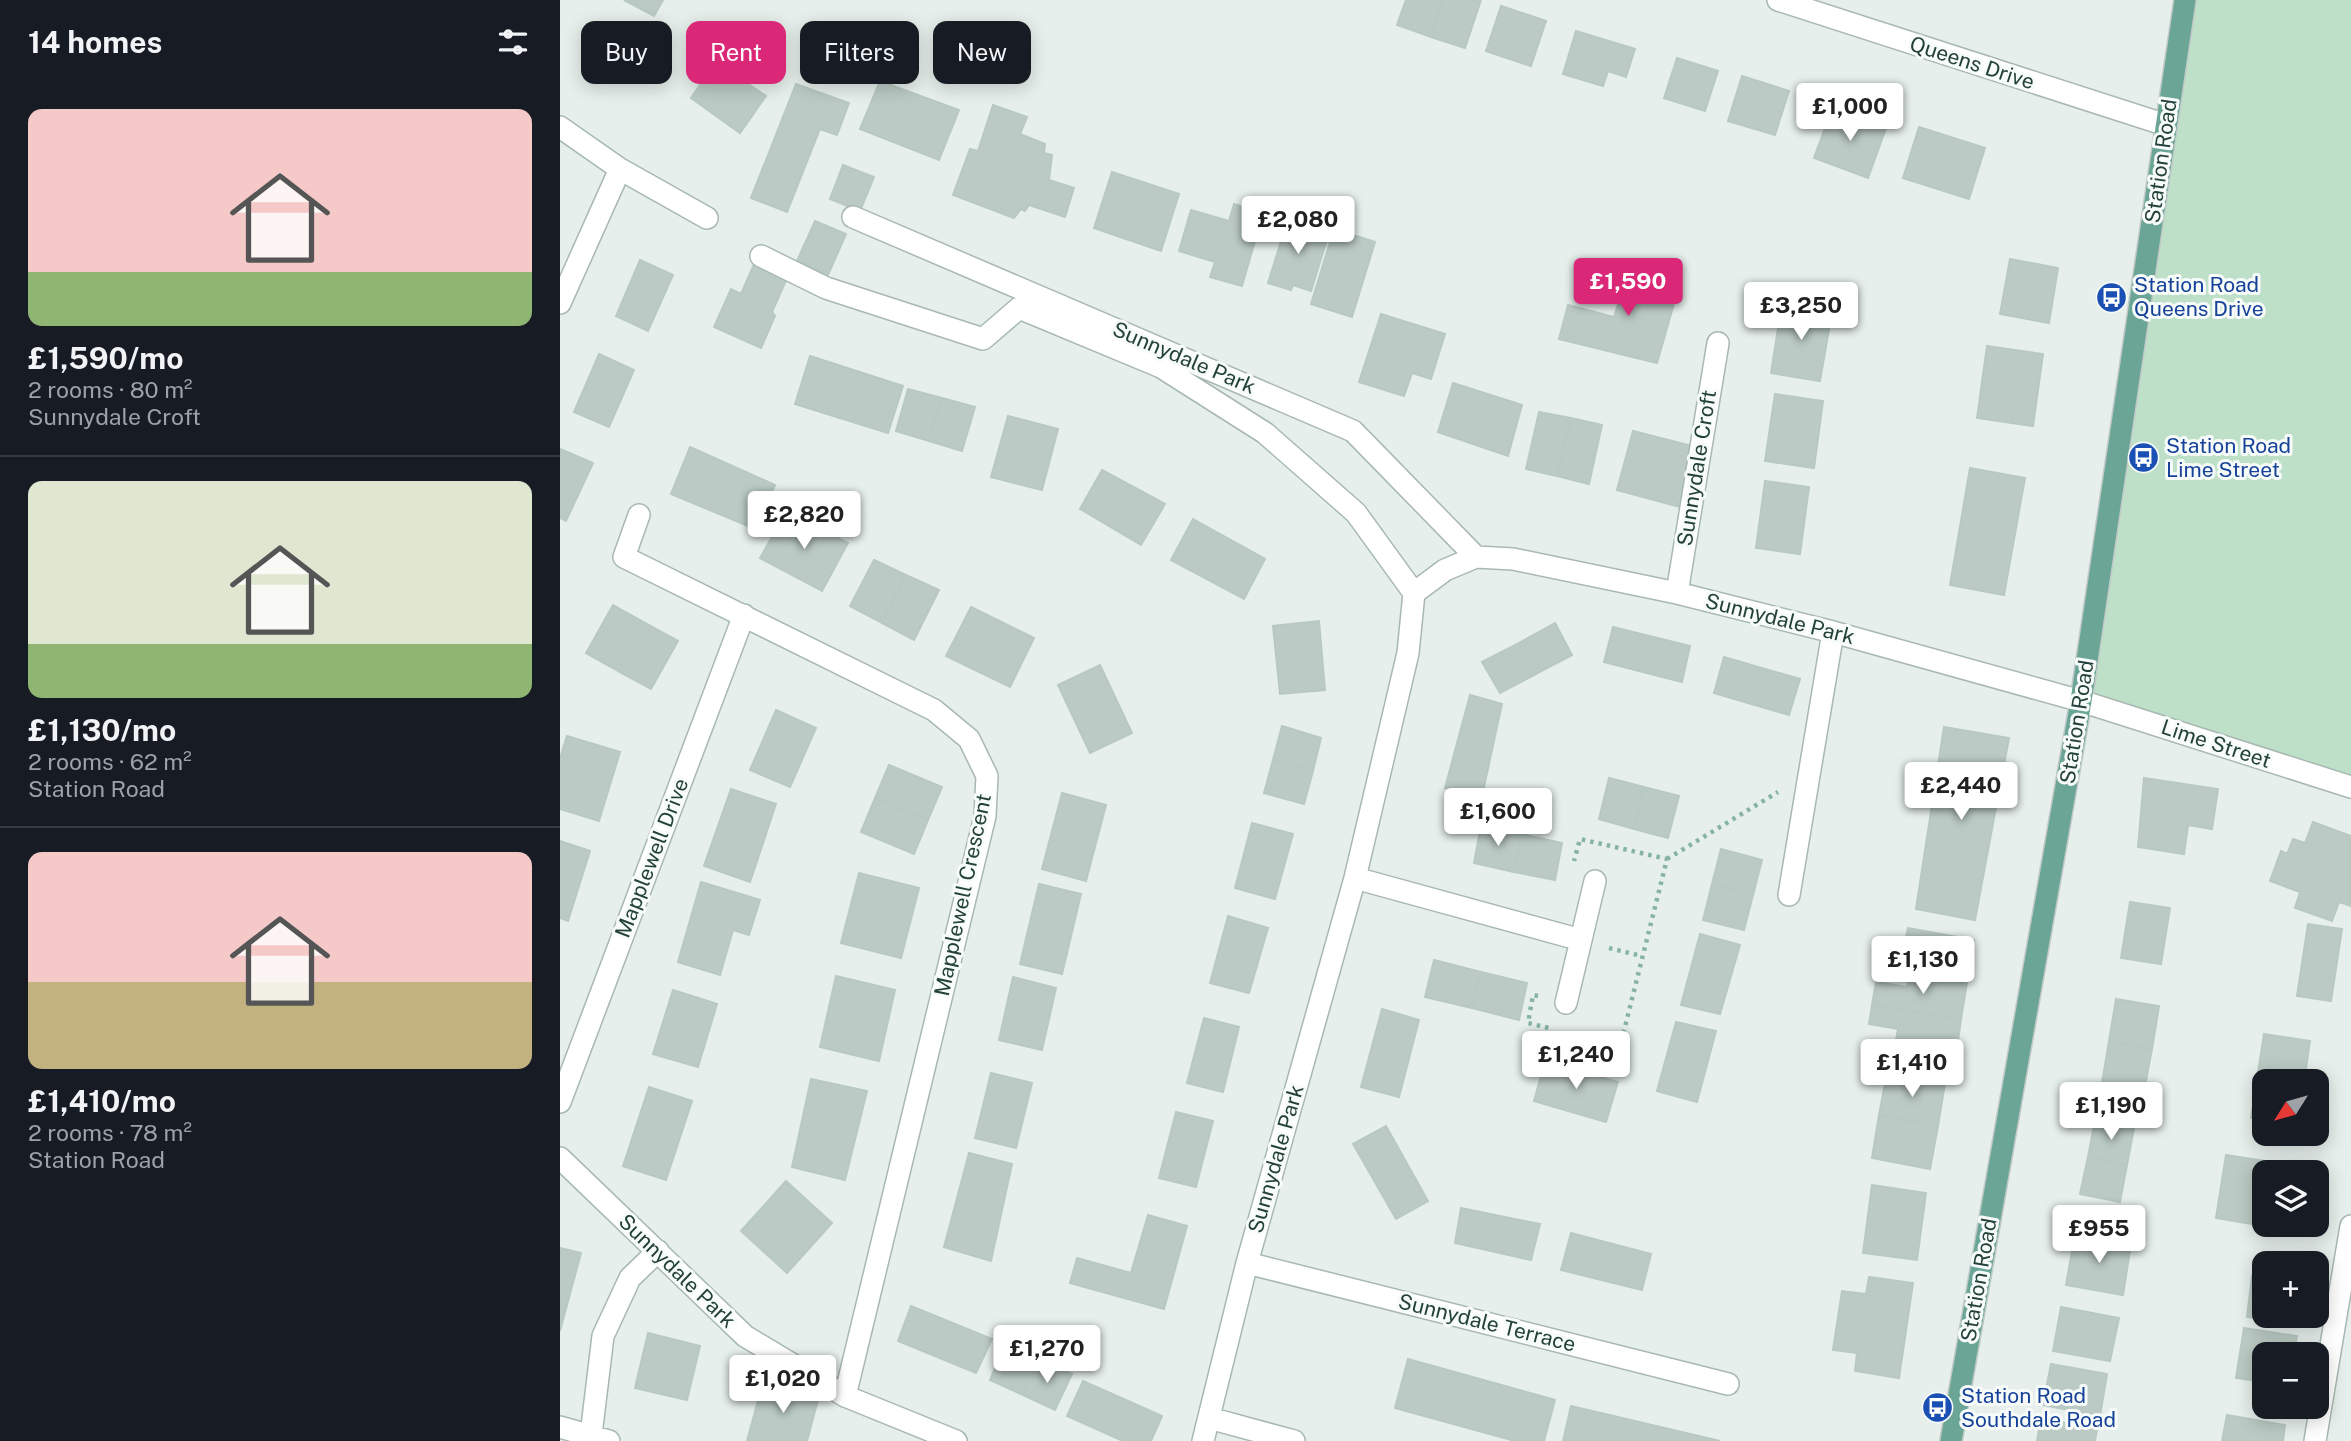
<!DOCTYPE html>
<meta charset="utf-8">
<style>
:root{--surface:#171b24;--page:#242831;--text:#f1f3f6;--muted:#9ea1a6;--line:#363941;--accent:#db2777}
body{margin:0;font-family:"Public Sans",sans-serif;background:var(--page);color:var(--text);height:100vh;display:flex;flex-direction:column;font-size:26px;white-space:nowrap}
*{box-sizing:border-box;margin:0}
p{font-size:23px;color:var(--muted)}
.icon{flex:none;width:38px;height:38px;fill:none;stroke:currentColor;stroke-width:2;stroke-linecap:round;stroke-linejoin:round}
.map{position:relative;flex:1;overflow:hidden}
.sheet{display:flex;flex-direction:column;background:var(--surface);width:560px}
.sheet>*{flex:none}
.hud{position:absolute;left:21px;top:21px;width:665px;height:63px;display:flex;gap:14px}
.needle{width:46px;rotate:233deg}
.fabs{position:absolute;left:1692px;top:1069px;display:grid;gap:14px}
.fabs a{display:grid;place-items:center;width:77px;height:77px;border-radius:14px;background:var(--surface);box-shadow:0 4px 18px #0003;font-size:35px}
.price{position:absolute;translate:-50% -60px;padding:0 16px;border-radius:7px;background:#fff;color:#222;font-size:23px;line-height:46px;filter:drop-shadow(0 2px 4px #0008)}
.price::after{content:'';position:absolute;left:50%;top:42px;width:21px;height:16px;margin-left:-10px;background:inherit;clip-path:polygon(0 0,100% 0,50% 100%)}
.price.current{background:var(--accent);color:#fff}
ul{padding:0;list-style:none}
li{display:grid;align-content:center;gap:14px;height:371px;padding:0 28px}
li+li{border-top:2px solid var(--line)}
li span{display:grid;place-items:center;height:217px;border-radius:14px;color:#555}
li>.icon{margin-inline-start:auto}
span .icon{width:126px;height:126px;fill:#fffc;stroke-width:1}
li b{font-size:30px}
h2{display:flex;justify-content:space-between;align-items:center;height:84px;padding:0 28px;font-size:30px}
.pill{padding:0 24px;border-radius:14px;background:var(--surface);box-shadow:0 4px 18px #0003;font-size:24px;line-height:63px}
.pill.current{background:var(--accent);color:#fff}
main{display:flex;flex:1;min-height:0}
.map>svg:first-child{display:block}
.green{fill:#bfe0c8}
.building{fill:#bbcac4;stroke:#b8c9c2;stroke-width:2}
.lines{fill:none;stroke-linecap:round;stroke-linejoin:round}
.minor-casing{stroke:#a8b8b2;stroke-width:24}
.major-casing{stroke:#c2cac8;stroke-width:24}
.path{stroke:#86b3a5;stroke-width:4.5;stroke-dasharray:3.5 5;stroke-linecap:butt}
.minor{stroke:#fff;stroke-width:21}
.major{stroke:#6aa596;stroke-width:21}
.labels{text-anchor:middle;stroke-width:6;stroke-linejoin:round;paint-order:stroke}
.street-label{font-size:21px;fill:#24423a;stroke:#f7fbf9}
.transit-label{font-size:21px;fill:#164399;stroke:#f7fbf9;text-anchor:start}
</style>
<main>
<section class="sheet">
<h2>14 homes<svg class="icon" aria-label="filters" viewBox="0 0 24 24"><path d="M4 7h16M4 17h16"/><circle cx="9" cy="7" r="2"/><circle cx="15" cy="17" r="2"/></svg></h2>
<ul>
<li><span style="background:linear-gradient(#f6c9c9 75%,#8fb573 0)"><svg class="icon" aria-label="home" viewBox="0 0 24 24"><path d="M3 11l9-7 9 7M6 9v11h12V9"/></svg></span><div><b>£1,590/mo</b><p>2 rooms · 80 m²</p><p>Sunnydale Croft</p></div></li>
<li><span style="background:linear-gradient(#dfe7d0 75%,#8fb573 0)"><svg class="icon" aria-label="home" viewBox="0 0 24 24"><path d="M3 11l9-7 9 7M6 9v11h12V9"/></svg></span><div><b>£1,130/mo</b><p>2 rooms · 62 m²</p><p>Station Road</p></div></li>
<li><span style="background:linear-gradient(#f6c9c9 60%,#c2b280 0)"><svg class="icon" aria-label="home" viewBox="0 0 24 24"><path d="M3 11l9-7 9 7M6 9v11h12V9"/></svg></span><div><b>£1,410/mo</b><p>2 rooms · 78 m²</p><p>Station Road</p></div></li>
</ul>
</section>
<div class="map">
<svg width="1791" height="1441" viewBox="0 0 1791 1441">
<rect width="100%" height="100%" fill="#e6efeb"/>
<path class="green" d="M1625,0h166v787l-270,-86z"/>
<path class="building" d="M64,0h39l-9,16z
M846,0h37l-12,37 -34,-12z
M883,0h38l-16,48 -34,-11z
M941,6l45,15 -15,45 -45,-15z
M1016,31l59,18 -9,28 -18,-6 -5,15 -40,-12z
M1117,58l41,13 -13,40 -41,-13z
M156,62l50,34 -26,37 -49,-35z
M1182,76l47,15 -14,44 -47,-14z
M320,81l79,29 -20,50 -79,-31z
M236,84l53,19 -12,32 -17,-6 -33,83 -36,-14z
M433,105l34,12 -7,17 25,10 -1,9 8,2 -3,25 25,8 -9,29 -36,-12 -4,6 -4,-2 -7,9 -61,-23 17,-46 8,2z
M1272,109l54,19 -18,50 -54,-20z
M1359,127l66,21 -16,51 -66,-21z
M283,165l31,12 -14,34 -30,-12z
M552,172l67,22 -18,57 -67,-23z
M674,204l29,9 -21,73 -32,-9 5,-15 -36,-11 12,-41 38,11z
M728,219l41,14 -18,58 -18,-6 -2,5 -23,-7z
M255,221l31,13 -18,41 -31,-14z
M774,229l41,13 -23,75 -41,-13z
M1450,259l48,9 -9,55 -49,-9z
M80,260l33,15 -25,56 -32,-15z
M195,262l33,14 -16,36 3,4 -14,32 -47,-21 17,-38 10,5z
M1070,266l51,13 -24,84 -98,-24 9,-34 46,12z
M1222,303l50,9 -12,69 -49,-8z
M821,314l64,20 -14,45 -19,-6 -8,23 -45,-14z
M1427,346l56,8 -10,72 -56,-8z
M39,354l35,16 -25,57 -35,-15z
M250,356l93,30 -15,47 -93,-29z
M893,383l69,22 -14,51 -70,-24z
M348,389l34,9 -13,43 -33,-10z
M1215,394l48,7 -9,67 -49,-7z
M382,398l33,9 -13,44 -33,-10z
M979,412l32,6 -14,58 -31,-7z
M448,416l50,13 -16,61 -51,-13z
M1011,418l31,7 -13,59 -32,-8z
M1073,431l63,16 -16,60 -63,-17z
M130,447l85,38 -20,44 -84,-35z
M0,449l33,14 -27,58 -6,-3z
M1410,468l55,10 -21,117 -54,-10z
M542,470l63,34 -24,41 -61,-36z
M1205,481l44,6 -9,67 -44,-6z
M226,512l62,31 -26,48 -62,-33z
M633,519l72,40 -21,40 -73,-39z
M314,560l32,15 -24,48 -32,-17z
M346,575l33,15 -25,50 -32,-17z
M53,605l32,18 -27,48 -32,-18z
M411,607l63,31 -24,49 -64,-31z
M759,621l6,69 -45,4 -7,-68z
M85,623l33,18 -27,48 -33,-18z
M995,623l17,32 -36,19 -17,-31z
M1053,627l77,19 -8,36 -78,-20z
M959,643l17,31 -36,19 -18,-31z
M1164,657l76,22 -11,36 -75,-22z
M540,665l32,68 -42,20 -32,-68z
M910,695l32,9 -20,92 -37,-8z
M216,710l40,18 -26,59 -40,-17z
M722,726l39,12 -8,33 -40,-11z
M1384,727l65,11 -34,182 -59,-11z
M7,736l53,16 -21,69 -39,-12v-51z
M713,760l40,11 -9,33 -40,-11z
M329,765l53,22 -14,33 -53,-22z
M1049,778l35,9 -10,42 -35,-10z
M1584,778l74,11 -6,40 -24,-4 -4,29 -46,-7z
M1084,787l35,9 -11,42 -34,-9z
M171,789l45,15 -26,78 -46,-16z
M502,793l44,12 -20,76 -44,-12z
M315,798l53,22 -14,34 -53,-22z
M1753,822l38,14v70l-12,-4 -7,19 -37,-13 5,-16 -30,-11 11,-30 6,3 6,-15 12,4z
M692,823l41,11 -18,65 -40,-11z
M921,825l41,9 -8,38 -40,-9z
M962,834l40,9 -7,37 -41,-8z
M0,841l30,10 -22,70 -8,-3z
M1161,849l41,11 -9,35 -41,-11z
M299,873l60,15 -18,70 -60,-15z
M141,882l59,18 -11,35 -16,-5 -13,45 -42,-13z
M479,884l42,10 -19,80 -42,-10z
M1152,884l41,11 -9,35 -41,-10z
M1570,902l40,6 -9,56 -40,-6z
M668,916l40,12 -19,65 -39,-10z
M1748,924l34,5 -11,72 -34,-5z
M1348,928l66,12 -7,27 -65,-13z
M1140,934l40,11 -20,69 -39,-9z
M874,960l47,12 -9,36 -47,-11z
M921,972l46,11 -8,37 -47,-12z
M1349,974l58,9 -6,36 -89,-14 4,-23 31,5z
M276,976l59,14 -16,71 -59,-14z
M453,977l43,11 -14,62 -43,-10z
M113,990l44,14 -19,63 -45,-13z
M1556,999l43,7 -7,43 -43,-8z
M1312,1005l89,14 -5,36 -61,-9 3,-17 -29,-5z
M822,1009l37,11 -20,77 -38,-10z
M644,1018l35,9 -16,65 -36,-9z
M1116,1022l40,9 -19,71 -40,-11z
M1704,1034l46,7 -6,41h-40v38l-13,-2z
M1549,1041l43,8 -8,42 -42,-8z
M985,1061l73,21 -12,40 -72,-21z
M431,1073l41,10 -16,65 -41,-10z
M1327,1073l58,10 -7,43 -59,-11z
M251,1079l56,12 -22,89 -53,-13z
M89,1087l43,14 -26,79 -43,-14z
M616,1112l37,9 -17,66 -37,-9z
M1319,1115l59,11 -8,43 -58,-11z
M1535,1120l39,8 -7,37 -39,-8z
M826,1126l42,75 -32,18 -43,-75z
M409,1153l43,11 -21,97 -47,-14z
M1666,1155l66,10 -2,7h-26v53h18l-1,4 -65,-11z
M1528,1157l39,8 -7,37 -40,-8z
M226,1181l46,42 -45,50 -46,-42z
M1312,1185l54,8 -9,67 -54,-7z
M901,1208l79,16 -9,36 -76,-17z
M588,1215l39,11 -23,83 -94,-26 7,-25 54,15z
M1011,1233l80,21 -9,36 -81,-20z
M1515,1234l56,10 -8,51 -57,-10z
M0,1248l21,5 -21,78z
M1692,1276l12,2v38h38l-1,9 -54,-8z
M1309,1277l44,6 -14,95 -44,-7 2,-18 -24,-3 9,-59 24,3z
M351,1306l81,33 -16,34 -78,-32z
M1501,1307l58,11 -9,43 -57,-10z
M1684,1328l53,8 -3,18h-30v28l-28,-4z
M88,1333l52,13 -13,54 -52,-12z
M444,1346l34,14 -15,35 -33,-15z
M848,1359l147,41 -11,41h-29l-120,-33z
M478,1360l34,14 -17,36 -32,-15z
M1491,1364l56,10 -7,42 -57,-11z
M523,1381l79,35 -11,25h-28l-56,-25z
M203,1382l56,14 -12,45h-60z
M1011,1406l149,35h-157z
M1667,1415l58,10 -2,16h-61z
M1481,1418l56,11 -2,12h-58z"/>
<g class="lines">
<defs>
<path id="minor" d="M1218,0l388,125
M0,127l60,42 87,49
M293,217l500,214 123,126
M201,256l65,32 157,51 36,-31 142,59 104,66 91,80 58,80
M0,303l60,-134
M79,515l-15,42 310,153 35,29 18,37 -2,40 -140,580
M1117,593l41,-250
M795,878l226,62
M1229,895l44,-263
M1006,1003l29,-122
M0,1102l184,-487
M0,1158l185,178 100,60 111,45
M687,1263l481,121
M649,1418l85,23
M0,1427l49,14
M31,1435l12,-99 27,-58 28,-27
M643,1441l44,-178 108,-385 53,-225 6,-60 31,-23 31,-13 37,2 164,34 156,39 248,69 270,86
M1755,1441l36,-215"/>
<path id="major" d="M1391,1441l130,-740 104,-701"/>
</defs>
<use href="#minor" class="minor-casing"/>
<use href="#major" class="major-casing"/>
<path class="path" d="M1107,859l111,-67
M1049,948l33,8
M978,996l-5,-1 -5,28 21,5
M1008,1033l52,14 47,-188 -87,-20 -6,22"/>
<use href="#minor" class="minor"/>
<use href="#major" class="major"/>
</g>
<defs>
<symbol id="bus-disc" viewBox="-11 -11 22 22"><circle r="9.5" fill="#1a4fb4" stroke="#f7fbf9"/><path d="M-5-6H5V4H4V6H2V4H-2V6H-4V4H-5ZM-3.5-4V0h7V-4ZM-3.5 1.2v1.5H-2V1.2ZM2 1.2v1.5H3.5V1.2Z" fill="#fff"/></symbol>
</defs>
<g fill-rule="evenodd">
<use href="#bus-disc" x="1534" y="280" width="35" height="35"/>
<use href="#bus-disc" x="1566" y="440" width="35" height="35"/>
<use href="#bus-disc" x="1360" y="1390" width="35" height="35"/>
</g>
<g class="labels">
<g class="street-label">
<text transform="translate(1412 63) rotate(18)" y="7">Queens Drive</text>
<text transform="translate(1601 161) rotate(-82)" y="7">Station Road</text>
<text transform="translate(624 358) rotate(23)" y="7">Sunnydale Park</text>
<text transform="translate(1137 468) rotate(-81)" y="7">Sunnydale Croft</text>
<text transform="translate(1220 619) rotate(14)" y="7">Sunnydale Park</text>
<text transform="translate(1517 722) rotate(-81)" y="7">Station Road</text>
<text transform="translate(1656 744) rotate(18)" y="7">Lime Street</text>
<text transform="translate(92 858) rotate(-69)" y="7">Mapplewell Drive</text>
<text transform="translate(403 895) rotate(-78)" y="7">Mapplewell Crescent</text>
<text transform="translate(716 1159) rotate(-74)" y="7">Sunnydale Park</text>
<text transform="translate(117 1271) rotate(44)" y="7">Sunnydale Park</text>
<text transform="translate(1419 1280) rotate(-80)" y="7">Station Road</text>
<text transform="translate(927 1323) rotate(14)" y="7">Sunnydale Terrace</text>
</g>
<g class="transit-label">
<text x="1574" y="292">Station Road<tspan x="1574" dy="24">Queens Drive</tspan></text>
<text x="1606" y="453">Station Road<tspan x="1606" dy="24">Lime Street</tspan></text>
<text x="1401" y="1403">Station Road<tspan x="1401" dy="24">Southdale Road</tspan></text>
</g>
</g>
</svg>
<div class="fabs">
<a><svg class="needle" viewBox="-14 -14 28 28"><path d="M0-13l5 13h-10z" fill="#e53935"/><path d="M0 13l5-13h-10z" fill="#9ea1a6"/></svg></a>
<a><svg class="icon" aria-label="layers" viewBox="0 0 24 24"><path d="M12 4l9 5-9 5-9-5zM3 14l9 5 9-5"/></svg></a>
<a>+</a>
<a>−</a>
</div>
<b class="price" style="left:1290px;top:143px">£1,000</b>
<b class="price" style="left:738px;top:256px">£2,080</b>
<b class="price current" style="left:1068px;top:318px">£1,590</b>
<b class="price" style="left:1241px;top:342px">£3,250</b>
<b class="price" style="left:244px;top:551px">£2,820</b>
<b class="price" style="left:1401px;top:822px">£2,440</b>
<b class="price" style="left:938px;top:848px">£1,600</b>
<b class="price" style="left:1363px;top:996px">£1,130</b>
<b class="price" style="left:1016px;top:1091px">£1,240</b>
<b class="price" style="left:1352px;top:1099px">£1,410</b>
<b class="price" style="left:1551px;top:1142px">£1,190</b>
<b class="price" style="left:1539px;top:1265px">£955</b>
<b class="price" style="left:487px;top:1385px">£1,270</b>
<b class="price" style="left:223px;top:1415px">£1,020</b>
<div class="hud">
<a class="pill">Buy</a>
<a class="pill current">Rent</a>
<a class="pill">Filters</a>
<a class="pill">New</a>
</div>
</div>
</main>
